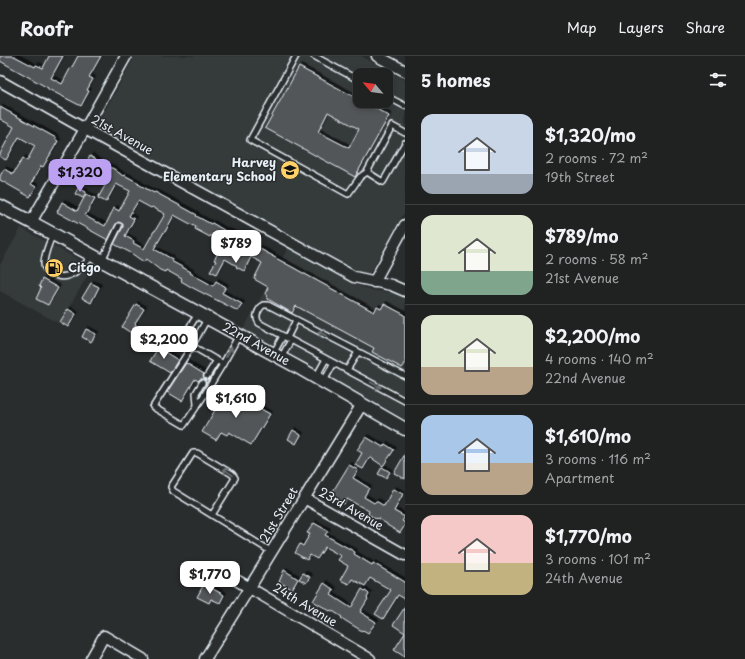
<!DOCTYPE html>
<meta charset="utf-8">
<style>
:root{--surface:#202222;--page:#2d2f2f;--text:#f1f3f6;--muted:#a2a4a5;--line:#3d3f40;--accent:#bca0f2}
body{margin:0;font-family:"Playpen Sans",sans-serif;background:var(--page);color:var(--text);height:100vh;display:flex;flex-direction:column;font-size:15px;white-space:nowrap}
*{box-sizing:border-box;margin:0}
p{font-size:13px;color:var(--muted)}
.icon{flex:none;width:22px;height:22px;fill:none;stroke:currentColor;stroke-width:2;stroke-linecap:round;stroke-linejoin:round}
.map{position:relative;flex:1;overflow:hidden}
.side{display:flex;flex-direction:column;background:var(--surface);width:340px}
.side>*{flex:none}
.needle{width:26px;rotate:299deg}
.controls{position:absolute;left:353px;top:12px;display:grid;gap:8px}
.controls a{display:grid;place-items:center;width:40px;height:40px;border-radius:8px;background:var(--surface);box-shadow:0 2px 6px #0003,0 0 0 1px var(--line);font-size:20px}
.price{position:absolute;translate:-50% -34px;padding:0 9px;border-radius:8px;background:#fff;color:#222;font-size:13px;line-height:26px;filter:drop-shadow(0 1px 2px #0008)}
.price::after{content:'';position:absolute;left:50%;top:24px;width:12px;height:9px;margin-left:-6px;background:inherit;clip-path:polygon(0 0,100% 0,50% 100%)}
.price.selected{background:var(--accent);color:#111}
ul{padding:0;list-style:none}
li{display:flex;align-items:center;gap:12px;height:100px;padding:0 16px}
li+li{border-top:1px solid var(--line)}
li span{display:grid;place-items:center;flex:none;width:112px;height:80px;border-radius:12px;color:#555}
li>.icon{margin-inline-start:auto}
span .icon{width:48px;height:48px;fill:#fffc;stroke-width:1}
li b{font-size:17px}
h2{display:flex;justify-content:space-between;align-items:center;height:48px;padding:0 16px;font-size:17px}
header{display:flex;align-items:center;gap:24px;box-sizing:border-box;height:56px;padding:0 20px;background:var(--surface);border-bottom:1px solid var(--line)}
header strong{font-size:19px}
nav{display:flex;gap:22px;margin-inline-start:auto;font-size:14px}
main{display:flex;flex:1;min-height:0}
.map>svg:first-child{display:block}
.built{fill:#363a3b;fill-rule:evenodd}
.building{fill:#535759;stroke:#e8f1f8;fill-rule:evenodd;filter:url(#shadow)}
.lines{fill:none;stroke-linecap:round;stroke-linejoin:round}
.service-casing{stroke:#e8f1f8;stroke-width:8}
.minor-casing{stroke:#e8f1f8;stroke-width:13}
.tertiary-casing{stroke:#e8f1f8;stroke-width:15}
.service{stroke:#2a2d2e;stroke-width:5}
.minor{stroke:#2a2d2e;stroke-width:10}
.tertiary{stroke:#2a2d2e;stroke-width:12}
.oneway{stroke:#6c7275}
.labels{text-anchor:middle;stroke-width:3;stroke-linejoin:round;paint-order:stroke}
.street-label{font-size:12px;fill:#e8f1f8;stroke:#2a2d2e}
.poi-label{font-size:12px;font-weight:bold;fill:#e8f1f8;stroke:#2a2d2e;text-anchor:end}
</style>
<header>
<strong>Roofr</strong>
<nav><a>Map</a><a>Layers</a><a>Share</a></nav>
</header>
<main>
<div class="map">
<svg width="405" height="603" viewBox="0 0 405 603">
<defs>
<filter id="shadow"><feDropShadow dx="2.5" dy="-2.5" stdDeviation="0" flood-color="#0009"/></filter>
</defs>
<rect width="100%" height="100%" fill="#2a2d2e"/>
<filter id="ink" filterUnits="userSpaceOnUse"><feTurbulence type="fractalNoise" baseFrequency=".025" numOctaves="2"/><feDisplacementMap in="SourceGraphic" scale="8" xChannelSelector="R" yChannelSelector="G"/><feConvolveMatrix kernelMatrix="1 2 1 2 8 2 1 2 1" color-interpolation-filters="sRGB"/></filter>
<g filter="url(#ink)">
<path class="built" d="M135,0h226l44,24v131l-34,60 -3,3h-4l-7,-3 -256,-141 -2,-3 1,-7zM360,19h26v26h-26z
M21,172l71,39 -32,57 -60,-33v-26z
M288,192l68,37 15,5 23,3 11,5v121l-162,-89z"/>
<path class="building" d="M0,0h14l21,11 1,-2 7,3 6,-12h14l-12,22 11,6 9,-17h1l6,-11h23l-12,21 4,2 -6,11 2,1 -8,15 -33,-17v-1l-48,-27z
M299,11l61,33v1h2l27,15 -34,61 -90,-49zM328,56l31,17 -10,19 -31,-16z
M0,51l56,31 -1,1 3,2 -15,26 -2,-1 -10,18 5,3 -6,10 -30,-17v-4l4,-7 9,5 10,-16 4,3 8,-15 -16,-9 -13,23 -6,-3v-3l14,-27 -14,-8z
M90,100l9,6v1l15,6 9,7 1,-1 15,8 -1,1 16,9 1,-1 42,23 -1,1 15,8 1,-1 15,9 1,-1 6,4 39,21h-1l102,56 3,-5 4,2 3,-5 21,11v49l-3,4 -30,-16 2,-4 -78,-42 -4,7 -26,-15 2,-2 -3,-2 3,-7 -14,-8 8,-16 -11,-6 -7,14 -8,-4 1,-1 -12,-7 -8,15 -7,-3 6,-10 -2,-1 10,-18 -13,-7 -1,2 -15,-8 1,-2 -22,-12 -9,17h-1l-10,17 18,10 -1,2 20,11 -1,1 23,13 3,-5 10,6 -4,6 20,11 -4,7 -45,-23 -12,-7 1,-2 -16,-9 -1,2 -5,-2 -14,-11 -2,3 -6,-4 -7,-5 -17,-9 9,-17v-3l-2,-1 -3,-1 -2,2 -8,16 -51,-28 5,-10 15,9 9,-17 9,4 -10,18 13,7v-1l7,4 9,-18 5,3 11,-20 -14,-7 -10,18 -8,-4 9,-16 -14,-8 -2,3 -10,-5zM138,145l13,7 1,-1 13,7 -10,17h-1l-10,18 -11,-6 1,-2 -9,-5 9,-17 -5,-3z
M78,132l8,4 -3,6 -8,-4z
M42,223l16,9 -10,17 -12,-6 5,-11 -2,-2z
M91,227l8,4 -8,16 -9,-5z
M136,248l8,5 -9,14 1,1 -5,9 -9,-6z
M68,253l8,5 -8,13 -8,-5z
M86,273l10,5 -5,8 -9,-5z
M136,273l5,3 -5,9 -5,-4z
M158,292l20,12 -8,13 -20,-12z
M186,307l18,11 -1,2 2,3h4l-4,6 1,-4 -2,-2h-4l-2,2 -3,-2 -13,22 -15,-9z
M227,334l24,15 1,-1 18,10 -19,31 -22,-13 -2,3 -6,-3 -5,8 -14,-8z
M293,374l8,5 -5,9 -8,-5z
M366,381l17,10 2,-3 9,6 -11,16 -13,-9 -7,12 -8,-4 7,-12 -5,-3z
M405,398v25l-11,-6z
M349,409l9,5 -5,8 16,10 -5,9 10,6 2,-2 8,5 9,-17 10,5 -9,17 11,6 -3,4 3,2v2l-5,8 -13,-8v-1l-10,-6 -1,1 -8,-5 1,-3 -22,-12 -3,5 -14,-8z
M382,411l8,5 -4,6 -8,-4z
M314,467l14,8 -3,4 30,17 -1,2 18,11 1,-2 32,19v17l-7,-4 -15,24 -8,-5 16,-24 -21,-12 -5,8 -13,-7 -3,5 -9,-4 8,-14 -10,-6 3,-4 -16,-9 -8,12 -7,-4 -3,5 -12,-7 5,-9 3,2 7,-12 -3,-1 5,-7z
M284,514l14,9 -6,10 -13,-7z
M303,517l7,4 -4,6 -7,-4z
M324,527l10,7 -3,5 20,13 11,-19 6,4 1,1 -2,4 1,1 -8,13 16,10 -8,11 -5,-3 -1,1 -21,-13 1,-1 -11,-7 -1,1 -17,-10z
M204,528l20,11 -4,8 -9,-4 -2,4 -12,-6z
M405,551v26l-12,-8z
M405,577v24l-11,-7z"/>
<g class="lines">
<defs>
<path id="service" d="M296,0l-46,84 98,54 12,-17 7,-5 25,-46 13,7
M314,0l46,25
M386,40l19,10
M367,116l16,10 22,-39
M53,178c-4,9 -9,20 -9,30 0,5 3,7 7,9 16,11 31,-5 41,-17
M102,204l17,-34
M207,263l-15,27 31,18 16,-29
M156,277l20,11 3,-1 19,-29
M287,282l9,-18
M192,290l-39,61 31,18 19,-28 20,-33
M273,298l10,-18
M281,302l10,-18
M347,314l11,-18
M207,320l10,-16
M405,320l-137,-71h-5c-5,5 -9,11 -4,18l146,78
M316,321l10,-18
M324,325l10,-18
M197,349l-1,-12 6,-10
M212,459l23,-37 -3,-4 -35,-21h-4l-22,34 2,4 99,61"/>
<path id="minor" d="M377,0l28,15
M0,25l85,48 269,148 37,8 14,6
M31,166l54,-93 41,-73
M374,226l31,-57
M304,442l101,57
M226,518l144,85
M91,603l13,-23 39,23
M205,603l45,-72 112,-183"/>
<path id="tertiary" d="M0,150l31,16 270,147 104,60"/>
</defs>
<use href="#service" class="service-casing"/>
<use href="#minor" class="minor-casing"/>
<use href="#tertiary" class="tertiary-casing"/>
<use href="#service" class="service"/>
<use href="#minor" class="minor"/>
<use href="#tertiary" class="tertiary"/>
</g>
<defs><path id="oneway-shaft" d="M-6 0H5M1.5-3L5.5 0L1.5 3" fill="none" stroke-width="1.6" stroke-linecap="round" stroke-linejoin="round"/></defs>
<g class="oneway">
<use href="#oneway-shaft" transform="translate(323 278) rotate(-153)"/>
<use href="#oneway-shaft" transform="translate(229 296) rotate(-60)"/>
<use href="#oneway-shaft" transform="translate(376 329) rotate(28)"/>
<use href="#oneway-shaft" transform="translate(228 416) rotate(-145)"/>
</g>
</g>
<defs>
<symbol id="school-disc" viewBox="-11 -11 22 22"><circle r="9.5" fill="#ffd166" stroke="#2a2d2e"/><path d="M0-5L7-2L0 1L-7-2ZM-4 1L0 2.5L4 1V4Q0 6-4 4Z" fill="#111"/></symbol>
<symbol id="fuel-disc" viewBox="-11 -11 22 22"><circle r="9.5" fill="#ffd166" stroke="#2a2d2e"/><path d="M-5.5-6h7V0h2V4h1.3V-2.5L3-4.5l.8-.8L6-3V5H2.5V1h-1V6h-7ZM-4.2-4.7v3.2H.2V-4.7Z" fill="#111"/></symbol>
</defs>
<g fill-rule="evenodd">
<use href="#school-disc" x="279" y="103" width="22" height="22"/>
<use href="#fuel-disc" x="43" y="201" width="22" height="22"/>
</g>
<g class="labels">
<g class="street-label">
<text transform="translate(122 79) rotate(29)" y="4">21st Avenue</text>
<text transform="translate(256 288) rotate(29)" y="4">22nd Avenue</text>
<text transform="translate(351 453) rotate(30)" y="4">23rd Avenue</text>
<text transform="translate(279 459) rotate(-59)" y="4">21st Street</text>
<text transform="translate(305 549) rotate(31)" y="4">24th Avenue</text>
</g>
<g class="poi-label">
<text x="276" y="111">Harvey<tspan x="276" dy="14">Elementary School</tspan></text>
<text x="68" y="216" text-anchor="start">Citgo</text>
</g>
</g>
</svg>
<div class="controls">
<a><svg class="needle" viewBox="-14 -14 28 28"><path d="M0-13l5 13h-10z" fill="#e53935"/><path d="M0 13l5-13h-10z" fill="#a2a4a5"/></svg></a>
</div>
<b class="price selected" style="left:80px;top:137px">$1,320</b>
<b class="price" style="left:236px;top:208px">$789</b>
<b class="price" style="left:164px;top:304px">$2,200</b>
<b class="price" style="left:236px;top:363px">$1,610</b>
<b class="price" style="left:210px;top:539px">$1,770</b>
</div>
<section class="side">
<h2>5 homes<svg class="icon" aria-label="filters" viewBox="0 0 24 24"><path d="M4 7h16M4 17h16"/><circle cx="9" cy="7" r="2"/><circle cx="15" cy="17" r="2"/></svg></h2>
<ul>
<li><span style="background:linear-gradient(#c9d6e8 75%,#9aa5b1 0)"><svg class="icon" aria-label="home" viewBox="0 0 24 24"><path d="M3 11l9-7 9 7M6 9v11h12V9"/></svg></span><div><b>$1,320/mo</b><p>2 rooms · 72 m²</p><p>19th Street</p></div></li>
<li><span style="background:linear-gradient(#dfe7d0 70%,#7fa58c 0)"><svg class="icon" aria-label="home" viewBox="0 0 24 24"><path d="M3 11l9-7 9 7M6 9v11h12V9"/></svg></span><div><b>$789/mo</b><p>2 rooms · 58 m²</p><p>21st Avenue</p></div></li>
<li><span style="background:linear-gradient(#dfe7d0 65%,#b9a48a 0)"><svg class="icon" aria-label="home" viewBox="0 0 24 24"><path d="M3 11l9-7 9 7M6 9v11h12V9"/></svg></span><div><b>$2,200/mo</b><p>4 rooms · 140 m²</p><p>22nd Avenue</p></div></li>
<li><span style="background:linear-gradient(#a9c7e8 60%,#b9a48a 0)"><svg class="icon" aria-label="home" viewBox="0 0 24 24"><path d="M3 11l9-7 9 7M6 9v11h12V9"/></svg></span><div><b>$1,610/mo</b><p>3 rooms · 116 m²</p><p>Apartment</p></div></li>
<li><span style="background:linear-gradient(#f6c9c9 60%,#c2b280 0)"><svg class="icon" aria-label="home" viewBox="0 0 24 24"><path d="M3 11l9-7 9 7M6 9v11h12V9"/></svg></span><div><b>$1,770/mo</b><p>3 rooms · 101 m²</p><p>24th Avenue</p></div></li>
</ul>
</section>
</main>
